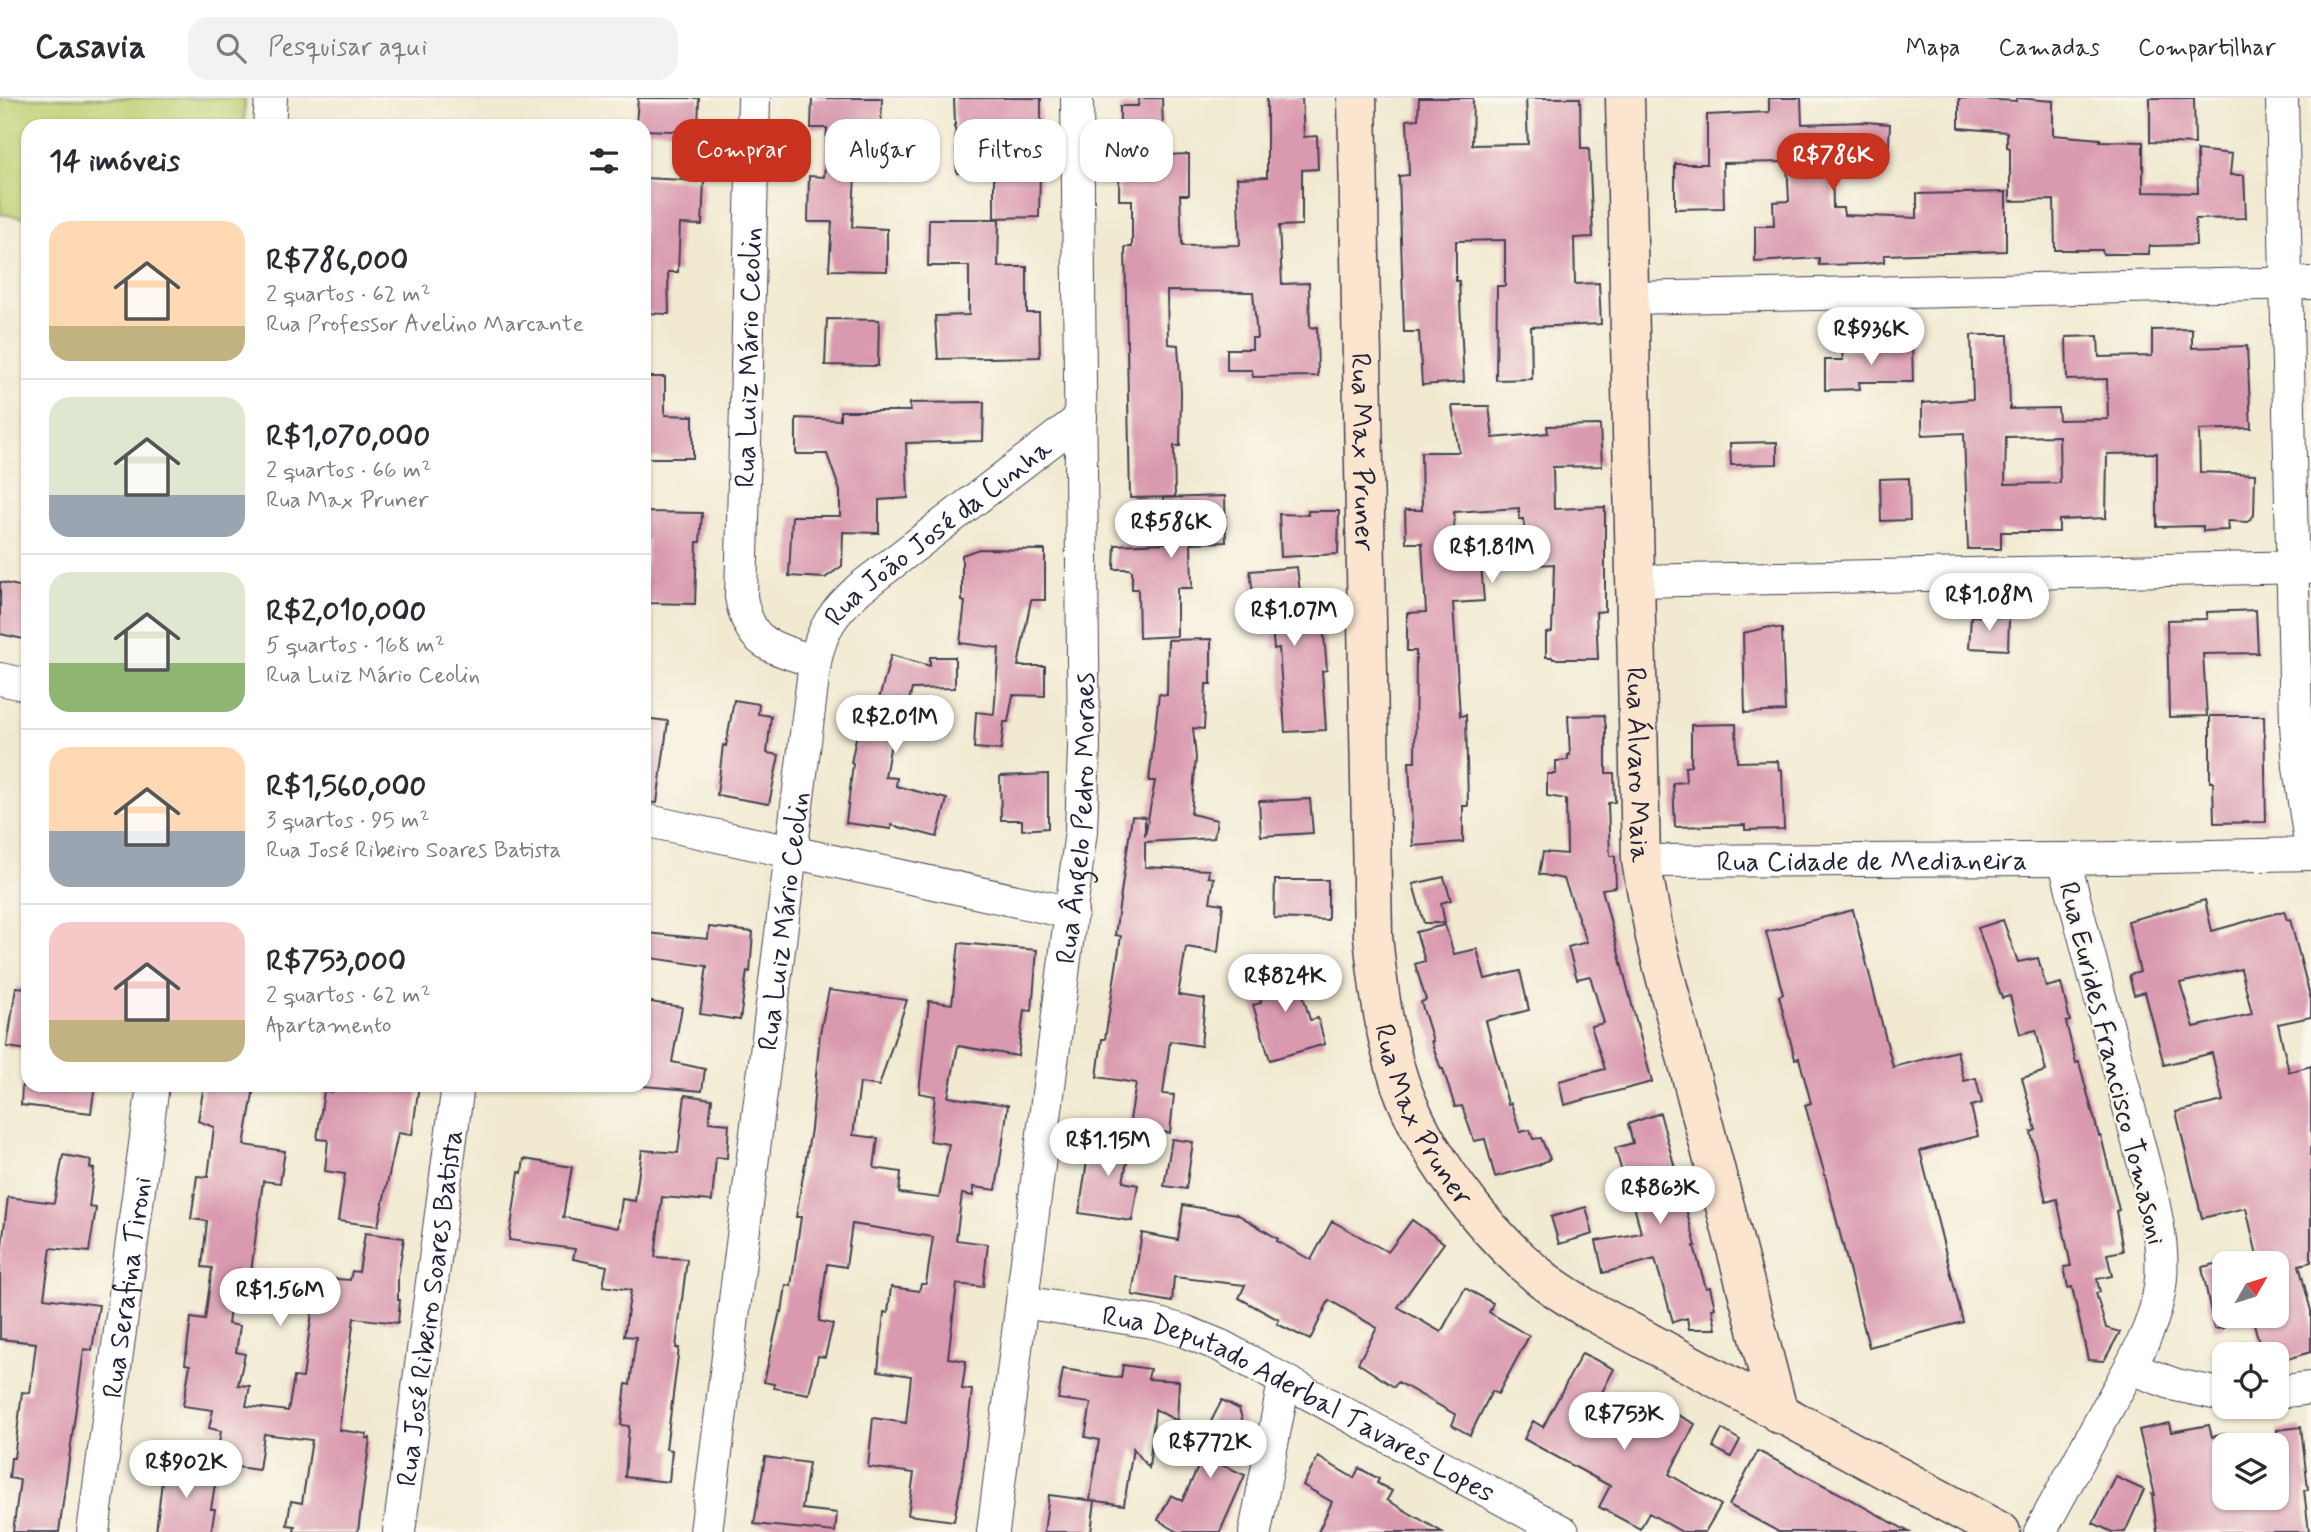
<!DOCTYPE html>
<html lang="pt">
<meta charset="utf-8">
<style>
:root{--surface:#fff;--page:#f2f2f3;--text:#2b2b33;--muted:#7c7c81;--line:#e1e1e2;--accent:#c8321e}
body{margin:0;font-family:Mynerve,sans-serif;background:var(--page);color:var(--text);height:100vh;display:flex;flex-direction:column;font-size:26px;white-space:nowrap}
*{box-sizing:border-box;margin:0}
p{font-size:23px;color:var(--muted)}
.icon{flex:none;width:38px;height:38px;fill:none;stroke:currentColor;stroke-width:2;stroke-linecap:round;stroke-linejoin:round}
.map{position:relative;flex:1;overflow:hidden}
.details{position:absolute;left:21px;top:21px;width:630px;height:973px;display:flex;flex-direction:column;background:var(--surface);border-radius:21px;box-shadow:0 2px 5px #0004}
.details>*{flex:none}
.guide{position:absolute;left:672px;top:21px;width:665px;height:63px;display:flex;gap:14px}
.needle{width:46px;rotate:51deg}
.controls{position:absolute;left:2212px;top:1153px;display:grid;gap:14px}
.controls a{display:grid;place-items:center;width:77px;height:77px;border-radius:14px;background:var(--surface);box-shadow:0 2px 5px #0004;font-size:35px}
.price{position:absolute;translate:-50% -60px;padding:0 16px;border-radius:24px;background:#fff;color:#222;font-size:23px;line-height:46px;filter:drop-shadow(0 2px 4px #0008)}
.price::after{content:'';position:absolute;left:50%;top:42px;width:21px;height:16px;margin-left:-10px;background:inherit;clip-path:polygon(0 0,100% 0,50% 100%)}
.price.current{background:var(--accent);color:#fff}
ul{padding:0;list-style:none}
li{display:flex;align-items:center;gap:21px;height:175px;padding:0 28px}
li+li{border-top:2px solid var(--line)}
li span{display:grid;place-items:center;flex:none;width:196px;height:140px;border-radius:21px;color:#555}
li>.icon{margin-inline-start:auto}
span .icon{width:84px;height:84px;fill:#fffc;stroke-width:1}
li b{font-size:30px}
h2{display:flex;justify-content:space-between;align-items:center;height:84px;padding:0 28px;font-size:30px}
.tag{padding:0 24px;border-radius:21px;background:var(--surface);box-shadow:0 2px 5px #0004;font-size:24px;line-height:63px}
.tag.current{background:var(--accent);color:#fff}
header{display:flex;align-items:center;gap:42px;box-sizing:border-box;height:98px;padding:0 35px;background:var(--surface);border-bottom:2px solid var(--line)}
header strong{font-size:33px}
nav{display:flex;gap:38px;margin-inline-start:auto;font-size:24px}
.search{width:490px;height:63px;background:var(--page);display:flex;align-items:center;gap:18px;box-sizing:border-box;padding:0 24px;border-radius:21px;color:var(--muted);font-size:26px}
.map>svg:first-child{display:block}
.green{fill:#bed073;stroke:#707957;stroke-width:2}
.building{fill:#d999ae;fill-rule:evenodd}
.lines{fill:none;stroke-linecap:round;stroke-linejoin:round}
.street-casing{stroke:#414052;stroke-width:34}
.secondary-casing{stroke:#414052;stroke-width:41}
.street{stroke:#fff;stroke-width:32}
.secondary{stroke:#fbe5cf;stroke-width:38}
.labels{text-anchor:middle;stroke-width:5;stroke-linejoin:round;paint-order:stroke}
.street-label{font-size:28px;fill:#22223b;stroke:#fbf7ec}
</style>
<header>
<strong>Casavia</strong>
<div class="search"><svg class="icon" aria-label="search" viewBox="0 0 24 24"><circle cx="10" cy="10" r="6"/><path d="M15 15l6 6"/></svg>Pesquisar aqui</div>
<nav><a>Mapa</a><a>Camadas</a><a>Compartilhar</a></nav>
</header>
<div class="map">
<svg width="2311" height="1434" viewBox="0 0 2311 1434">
<rect width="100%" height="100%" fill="#fbf7ec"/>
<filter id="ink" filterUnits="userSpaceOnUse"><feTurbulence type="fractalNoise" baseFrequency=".0143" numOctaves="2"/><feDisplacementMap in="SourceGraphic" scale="14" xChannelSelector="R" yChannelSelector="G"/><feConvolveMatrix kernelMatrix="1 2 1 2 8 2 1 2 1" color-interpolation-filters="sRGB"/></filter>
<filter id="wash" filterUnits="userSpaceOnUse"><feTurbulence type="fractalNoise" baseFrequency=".00686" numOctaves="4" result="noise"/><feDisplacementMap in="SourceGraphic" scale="28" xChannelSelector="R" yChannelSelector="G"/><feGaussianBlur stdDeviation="1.57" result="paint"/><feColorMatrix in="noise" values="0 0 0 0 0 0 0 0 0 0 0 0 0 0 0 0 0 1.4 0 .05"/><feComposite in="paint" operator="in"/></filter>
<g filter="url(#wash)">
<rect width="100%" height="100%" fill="#f1ead1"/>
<path class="green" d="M0,0h245l-1,28h-216v92l-28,-4z"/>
<g id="blocks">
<path class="building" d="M638,0h61l-1,34 -54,-2v-4h-8z
M812,0h70l-1,32 25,1v16l4,-1 -1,32 -54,-2 -3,51 35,2v42l-58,-1 3,-48h-24l1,-46 15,1 3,-49h-16z
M954,0h87v27h-54v47l-30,1z
M1139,0h23l2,57 25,-1v41h-9l2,51 58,-1 -3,-67 30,-1v-79h35l2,39 13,-1 1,33 -16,1v55l-23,1 3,58 27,-1 1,45 7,-1 1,49 -65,1 -1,-7h-25v-21h25v-11h5l-4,-46 -86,-1 1,53 10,1 3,47 -1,54h-6l1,51 -45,1 -5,-251h7v-47h-13l1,-94h18z
M1419,0h54l-1,47 56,-1 -2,-46h54l1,50h8l4,89 -19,1 1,46 24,-1 2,41 -70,3 1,52 -36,1 1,-94h8v-46l-49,1v40h3l5,101 -42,3 -3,-53h-15l-5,-156 10,-1 -2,-55 11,-1z
M1769,0h32l1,26 63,-2 25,2 -2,38 -56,-4 1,50h10l1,7 73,3v-24l89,-2v59l-122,4v7l-22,2 -43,1v-7l-64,4v-36h19l-1,-24 16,-1 -2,-39 -64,1 1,45 -49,1v-45h32v-49l62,-3z
M1959,0l57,3v-3l37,3v34l47,4v2l43,1v50l55,1 -1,-43 35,4 -2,21h14l2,43 -51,1 1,26 -47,1v8h-46l-1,-4h-47l-1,-50 -44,1v-53l-3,-1v-15l-48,-4z
M2150,0h44l1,46 -45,-2z
M1040,72l-1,47 -45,1v-47z
M644,80l60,3 -2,44 -22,-1 -2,48h-10l1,42 -25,-1z
M929,121h70l-1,48h29v46h12l1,44 -102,2 -3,-43 34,-1v-49h-41z
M827,221l52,1 -1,46 -53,-1z
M2192,231v19l55,-2 4,82 -52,2 1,42 55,2 -1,41 -6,7 -20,-1 1,9 -26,1v-5l-46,1v-74l-50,1 -1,64 -47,2v12h-58v17h-33l-4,-116 -42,2v-32l51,-4 -2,-64h37l2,74 48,-1 1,12 49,-1 -1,-40 -40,1 -1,-43 32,-1 1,21 53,-1v-26zM2059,338l1,47 -55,1 1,-47z
M1912,245l1,39h-54l1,7 -35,1v-30h18l-1,-9 26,-1 -1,-6z
M644,279h21v38l28,1v42h-49z
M984,304l-1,39 -77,2 2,55 -29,2v33l-36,-1 -1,34 -17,12 -36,-2 3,-60h48v-25l-13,-37h-31v-36l44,2v-9h70v-8z
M1452,308h37l4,32 55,-5 -1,-7 53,-1 2,41 -49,1 1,42 51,-2v104l-9,1 2,47h-45l-1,-2h-6v-24l6,-1 2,-68 -19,1v-4h-10l-1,-42h-5v-11l-65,4 1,52 26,-1 3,38 -31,2 7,113 6,-1 2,91h-5v36l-50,4 -4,-84h6l1,-111h-9v-38l19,-1 -4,-69h-16l-1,-33h17l-1,-58h38z
M1777,344v22l-46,1 -1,-22z
M1909,380l1,42 -29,1 -1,-42z
M1225,398l1,46 -35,1 1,45h-15v48l-38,2 -1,-49h-6v-18l-3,-2h-15l1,-24 50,-2 -2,-45z
M1308,413h31l-1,43 -57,3 -2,-43 29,1z
M644,414l58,1 -2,29h-3l-2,62 -51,-1 4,-63h-4z
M979,451l66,1v50h-14l-13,66h27v30l-32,-1 -5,27h-4l-3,28 -27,-2 2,-36 18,2 5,-66 -39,-5 5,-41 -3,-1v-46z
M1297,469l7,59 19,-2 4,46 -5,1 4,59 -41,2 -6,-84 -5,1 -3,-33 -11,1 -2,-16 -4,1 -4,-31z
M0,484l28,6v52l-28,-6z
M2256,512l2,43 -55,1 4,62 -38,1 -2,-97 40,-1v-7z
M1971,518l38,2 -1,32 -39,-2z
M1770,529l12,2 3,82 -40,2 -2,-80z
M1211,541v45h-5l-2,45 -11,-1 3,30 -5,56 26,6 -3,18 -69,4v25l64,3 -1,7 6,1 -4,24 13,2 -5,48 -32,-5 -8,48 27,4 -4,47 -31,-5 -7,53 11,1 -4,38 -41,-7 7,-43 -39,-6 5,-38h3l16,-103 -6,-1 17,-119 13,1v19l10,-55h-6l10,-87 8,1 1,-55z
M891,557l39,11v-9h25v31l-43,1 -3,12 -10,-3 -14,79 12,1 -1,8 51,13 -10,38 -46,-12v4l-45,-6 7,-59 -2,-1 8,-40 13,2z
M734,602l25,4 -1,10 13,2 -4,37 12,2 -10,49 -52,-9 6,-50 3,1z
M1604,617l2,12v46h8l1,29 -7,1 2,53h5l1,31 -14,2 50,193 -88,23 -5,-24 46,-12 -14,-43 13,-3 -14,-47 -13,3 -9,-32 19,-5 -23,-63 -25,-5 4,-22 24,2 -1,-55 -19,-3v-22h9v-13l12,-1v-5h2l-2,-39z
M2210,618h54l2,106 -52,1 -1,-41h-3z
M644,620l24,3 -11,82 -13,-1z
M1736,626l1,38 41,-1 1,9h3l2,59 -39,1v-5l-70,2 -2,-44 13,-1 -1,-15 6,-1v-41z
M1048,676v54l-26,2v-10h-21l-1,-44z
M1310,701l3,34 -52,3 -2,-35z
M1444,779l7,23 -10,3 4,20h-21l-11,-39z
M1275,782h53v40l-54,-2z
M2205,802l7,31 72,-20 3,9 3,-1 21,81v17l-33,7 11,48 22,-6v196l-12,3 12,46v41l-34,10v-8h-15l-10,-38h25v-52h-18l-13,-56 -44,10 -26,-106 47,-11 -11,-48 -48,12 -19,-73 -11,3 -5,-20 11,-3 -12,-51zM2241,871l11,45 -58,13 -14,-44z
M1853,812l40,157 64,-16 7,30 12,-3 6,25 -11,3 7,30 -58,15 43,171 -94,25 -44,-172 -20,-70 6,-2 -12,-45 -4,1 -16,-63 4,-2 -17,-62z
M2003,822l15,42 20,-4 8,29 15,-4 9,38 -4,1 10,41 3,-1 20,74h2l18,74 -3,1 7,40 -16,3 5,22 -15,3 3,13 -4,1 10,35 14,4 -16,29 -16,-1 -16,-73 -4,1 -4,-21 7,-1 -14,-67 -11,3 -15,-70 5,-2 -14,-52 24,-7 -10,-41 -16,4 -10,-38 -8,2 -24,-70z
M1445,827l9,29 23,-5 8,30 35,-8 9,39 -43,11 22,83 3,-1 9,29 10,-2 3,9 8,-1 9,21 -12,6 -43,12 -10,-38 -11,2 -12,-35 -7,1 -12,-38h-2l-10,-28h2l-12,-39 5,-2 -11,-36 10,-3 -9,-29z
M709,829l44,5 -3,40 -3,-1 -7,49 -40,-6 7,-48 -63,-9 2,-24 62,6z
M959,845l78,7 -5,61 -8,-1 -6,46 -60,-10 -10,51 60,8 -12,85 -23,-3v9l-11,-2 -6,46 32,4 -5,43 -26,-3 -9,74 18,3 -4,28 10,1 -10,87 -8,44 -46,-6 6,-42 -46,-6 5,-49 33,5 5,-47 -33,-5 6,-59 4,1 3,-26 28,4 2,-7h5l7,-47 -81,-13 -6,43 -19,-3 -8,57 14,3 -8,33 -7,-1 -9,38 -35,-6v-4l-10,-2 16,-71 2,1 4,-27 5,1 10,-69h-5l15,-88 9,-96 9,-43 78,10 -28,86 -19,-3 -7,52 25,3 -4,30 27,4 -2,21 40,5 10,-54 -19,-3 5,-45 -16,-3 10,-92 23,3z
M1288,864l1,11 7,-2 14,49 8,-2 7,26 -55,16 -17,-55 8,-2 -5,-23 7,-2 -2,-10z
M16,889l12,1v62l-21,-3z
M644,903l38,6 -10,55 33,7 -3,22 -58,-5z
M22,987h73l-4,28 -70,-8z
M204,987h28l22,3 -10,57 41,6 -5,32 -17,-2 -12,91 -12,-3v3l-4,-1 -7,53 12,2 -4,26 9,2 -7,31 12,1 -4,20 42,5 6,-34 9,1 10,-73 -6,-1 2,-27 41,3 2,-9 7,1 6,-39 39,5 -6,39v23h2l-2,23 -44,-5 -15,112 28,4 -1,4h4l-12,94h-64l1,-6 -8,-1 4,-24 11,2 10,-63 -48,-6 -5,36 -43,-6 5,-33 -12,-3 4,-18 -30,-4 7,-41 -5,-1 6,-46 14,2 7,-52 -10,-1 5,-46 -16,-2 6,-43 11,1 6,-50 -16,-6z
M332,987h87l-7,50 -14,-2 -20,93 -40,-5 7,-47 -20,-3 3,-31 -11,-1 7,-48 8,1z
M685,997l27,4 -3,23 20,2 -2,34 -11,-1 -4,44 -50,-4 -7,60 32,2 -11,89h3l-13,101 6,1 -3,32 -44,-5 4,-51 -8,-1 5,-41 4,1 6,-48 -12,-1 7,-46 -28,-4 4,-20 -34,-7 2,-10 -66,-9 10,-68 3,1 2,-14 48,8 -9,50 55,11 4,-29 13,2 7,-51 36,3z
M1660,1015l36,133h-2l12,42 4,-1 5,21 -3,1 4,20h-27l-2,-11 -14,4 -18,-63 -52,14 -7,-32 45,-8 -14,-55 -3,1 -9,-31 18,-5 -5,-19z
M1092,1031l40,7 -9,46 15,3 -6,36 -53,-8z
M1172,1041l21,3 -7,47 -22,-3z
M63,1057l28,5 -1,8 4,1 -5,38 7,1 -7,44 -38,-4 -7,50 55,7 -7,45 -8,-1 -25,183h-46l7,-52 -11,-2 2,-20h3l8,-66 8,1 6,-50 -36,-4v-78l8,-64 46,6z
M1183,1107l54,9 41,25 -1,2 34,19 21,-39 56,31 24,-32 32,23 -46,64 43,25 24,-44 28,15 -4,9 40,24 -31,58 -6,-3 -22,44 -18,-10 4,-10 -58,-33 -4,5 -36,-24 19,-35 -48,-28 -19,40 -33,-16 2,-4 -40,-22 6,-13 -71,-8 -2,25 -40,-7 10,-62 36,7z
M1586,1109l7,27 -34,10 -8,-27z
M2224,1164v66l-10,1 -12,-62z
M1582,1255l32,16 -15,29 45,24 10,-20 41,22 -26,50 52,31 -16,27h-23l-33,-19 -9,16 -41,-22 11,-21 -86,-47 9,-18 10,6z
M1123,1267l27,4 -2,10 31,2 -2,40 -22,-12 -6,59 -16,-20 -9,57 -34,-5 9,-60 -14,-3 6,-34 -33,-4 5,-30 58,9z
M1222,1302l17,9 5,16 -22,40 23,10 -25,57h-42l-20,-12 13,-25 11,6 29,-61 -7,-5z
M2169,1325l2,9 38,-7 3,12 12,-3v64h14l1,6 40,-5 -2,-69 24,-3 7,63h-4l5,42h-152l-5,-38 3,1 -16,-65z
M1722,1331l18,11 -9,17 -18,-10z
M1758,1353l77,40 74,41h-130l-50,-27z
M765,1359l44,6 -7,46 35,4 -2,19 -81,-8z
M1318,1359l36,21 5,-10 20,11 -2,4 15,8 -5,9 55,32h-124l14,-30 -29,-17z
M164,1366l53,8 -6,37h4l-4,23h-55z
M2116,1379l28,13 -19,42h-13l-19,-9z
M1049,1397l46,6 -4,31h-47z"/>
</g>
</g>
<g filter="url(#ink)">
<use href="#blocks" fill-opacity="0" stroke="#414052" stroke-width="2"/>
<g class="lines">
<defs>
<g id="street">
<path d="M2282,0l14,626 3,43 12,82"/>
<path d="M269,28l2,-28"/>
<path d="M1630,200l681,-15"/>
<path d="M1636,483l675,-14"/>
<path id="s1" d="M815,564c7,-35 19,-50 45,-74l221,-170"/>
<path d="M0,581l28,6"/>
<path d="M644,722l428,93"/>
<path id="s2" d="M1641,763l423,-2 247,-5"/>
<path id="s3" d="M1022,1204l130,20 32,9 37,15 342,186"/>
<path d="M2130,1270l46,17 48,10"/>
<path d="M2277,1294l34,-4"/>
<path id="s4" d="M93,1434l60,-447"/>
<path id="s5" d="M399,1434l59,-447"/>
<path id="s6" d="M706,1434l109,-870c-44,-16 -65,-15 -74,-65l13,-499"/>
<path id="s7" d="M993,1434l88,-701 3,-83 -7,-650"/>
<path d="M1255,1434l29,-150"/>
<path d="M2040,1434c24,-44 48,-88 72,-132 17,-31 39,-66 46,-102 8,-36 1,-70 -7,-106l-87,-333"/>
</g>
<g id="secondary">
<path id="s8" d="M1357,0l16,838c5,50 11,99 27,147 24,69 83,148 140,194 13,11 29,20 44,30l417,225"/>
<path id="s9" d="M1625,0l16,763 14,76 124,477"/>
</g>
</defs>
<use href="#street" class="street-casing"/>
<use href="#secondary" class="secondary-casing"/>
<use href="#street" class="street"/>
<use href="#secondary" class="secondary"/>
</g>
</g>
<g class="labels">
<g class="street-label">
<text dy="10" stroke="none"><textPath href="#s6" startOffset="1223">Rua Luiz Mário Ceolin</textPath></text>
<text dy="10" stroke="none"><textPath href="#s8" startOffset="354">Rua Max Pruner</textPath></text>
<text dy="10" stroke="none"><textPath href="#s1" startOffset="184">Rua João José da Cunha</textPath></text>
<text dy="10" stroke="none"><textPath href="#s9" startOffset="667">Rua Álvaro Maia</textPath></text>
<text dy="10" stroke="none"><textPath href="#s7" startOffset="719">Rua Ângelo Pedro Moraes</textPath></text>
<text dy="10" stroke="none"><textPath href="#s2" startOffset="231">Rua Cidade de Medianeira</textPath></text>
<text dy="10" stroke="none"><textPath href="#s6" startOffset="616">Rua Luiz Mário Ceolin</textPath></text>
<text transform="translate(2114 965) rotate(76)" y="10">Rua Eurides Francisco Tomasoni</text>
<text dy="10" stroke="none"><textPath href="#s8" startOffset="1026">Rua Max Pruner</textPath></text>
<text dy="10" stroke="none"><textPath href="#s4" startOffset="247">Rua Serafina Tironi</textPath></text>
<text dy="10" stroke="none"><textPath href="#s5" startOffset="226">Rua José Ribeiro Soares Batista</textPath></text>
<text dy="10" stroke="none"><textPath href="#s3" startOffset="298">Rua Deputado Aderbal Tavares Lopes</textPath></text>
</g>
</g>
</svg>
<div class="controls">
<a><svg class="needle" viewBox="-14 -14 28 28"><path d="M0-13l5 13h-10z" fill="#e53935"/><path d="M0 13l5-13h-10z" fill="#7c7c81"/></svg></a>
<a><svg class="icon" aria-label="locate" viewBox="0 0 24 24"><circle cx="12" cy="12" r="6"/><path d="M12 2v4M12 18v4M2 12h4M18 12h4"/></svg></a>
<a><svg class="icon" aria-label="layers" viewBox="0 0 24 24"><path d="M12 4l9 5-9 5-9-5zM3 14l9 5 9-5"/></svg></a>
</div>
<b class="price current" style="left:1833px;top:95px">R$786K</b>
<b class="price" style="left:1871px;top:269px">R$936K</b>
<b class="price" style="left:1171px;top:462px">R$586K</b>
<b class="price" style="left:1492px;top:487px">R$1.81M</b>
<b class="price" style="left:1989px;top:535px">R$1.08M</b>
<b class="price" style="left:1294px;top:550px">R$1.07M</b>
<b class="price" style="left:895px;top:657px">R$2.01M</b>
<b class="price" style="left:1285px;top:916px">R$824K</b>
<b class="price" style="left:1108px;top:1080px">R$1.15M</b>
<b class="price" style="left:1660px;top:1128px">R$863K</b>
<b class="price" style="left:280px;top:1230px">R$1.56M</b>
<b class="price" style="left:1624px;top:1354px">R$753K</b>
<b class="price" style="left:1210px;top:1382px">R$772K</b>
<b class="price" style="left:186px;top:1402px">R$902K</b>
<div class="guide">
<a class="tag current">Comprar</a>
<a class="tag">Alugar</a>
<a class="tag">Filtros</a>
<a class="tag">Novo</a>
</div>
<section class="details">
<h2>14 imóveis<svg class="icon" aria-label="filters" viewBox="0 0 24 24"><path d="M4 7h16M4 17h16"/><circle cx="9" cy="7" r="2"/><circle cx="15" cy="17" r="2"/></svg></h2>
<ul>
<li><span style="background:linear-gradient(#ffd9b3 75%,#c2b280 0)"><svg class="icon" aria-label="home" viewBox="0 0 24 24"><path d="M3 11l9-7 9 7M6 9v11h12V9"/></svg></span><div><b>R$786,000</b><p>2 quartos · 62 m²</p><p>Rua Professor Avelino Marcante</p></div></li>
<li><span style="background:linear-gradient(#dfe7d0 70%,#9aa5b1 0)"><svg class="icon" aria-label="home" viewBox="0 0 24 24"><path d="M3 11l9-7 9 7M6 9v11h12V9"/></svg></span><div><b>R$1,070,000</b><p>2 quartos · 66 m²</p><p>Rua Max Pruner</p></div></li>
<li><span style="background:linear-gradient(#dfe7d0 65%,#8fb573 0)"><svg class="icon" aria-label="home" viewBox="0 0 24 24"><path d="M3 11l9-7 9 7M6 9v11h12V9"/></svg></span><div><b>R$2,010,000</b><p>5 quartos · 168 m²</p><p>Rua Luiz Mário Ceolin</p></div></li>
<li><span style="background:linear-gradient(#ffd9b3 60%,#9aa5b1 0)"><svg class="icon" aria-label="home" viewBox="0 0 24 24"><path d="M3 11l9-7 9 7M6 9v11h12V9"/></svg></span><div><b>R$1,560,000</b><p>3 quartos · 95 m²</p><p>Rua José Ribeiro Soares Batista</p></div></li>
<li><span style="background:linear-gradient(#f6c9c9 70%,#c2b280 0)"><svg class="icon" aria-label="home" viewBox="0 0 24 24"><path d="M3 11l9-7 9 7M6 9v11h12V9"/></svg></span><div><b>R$753,000</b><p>2 quartos · 62 m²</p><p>Apartamento</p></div></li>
</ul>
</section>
</div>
